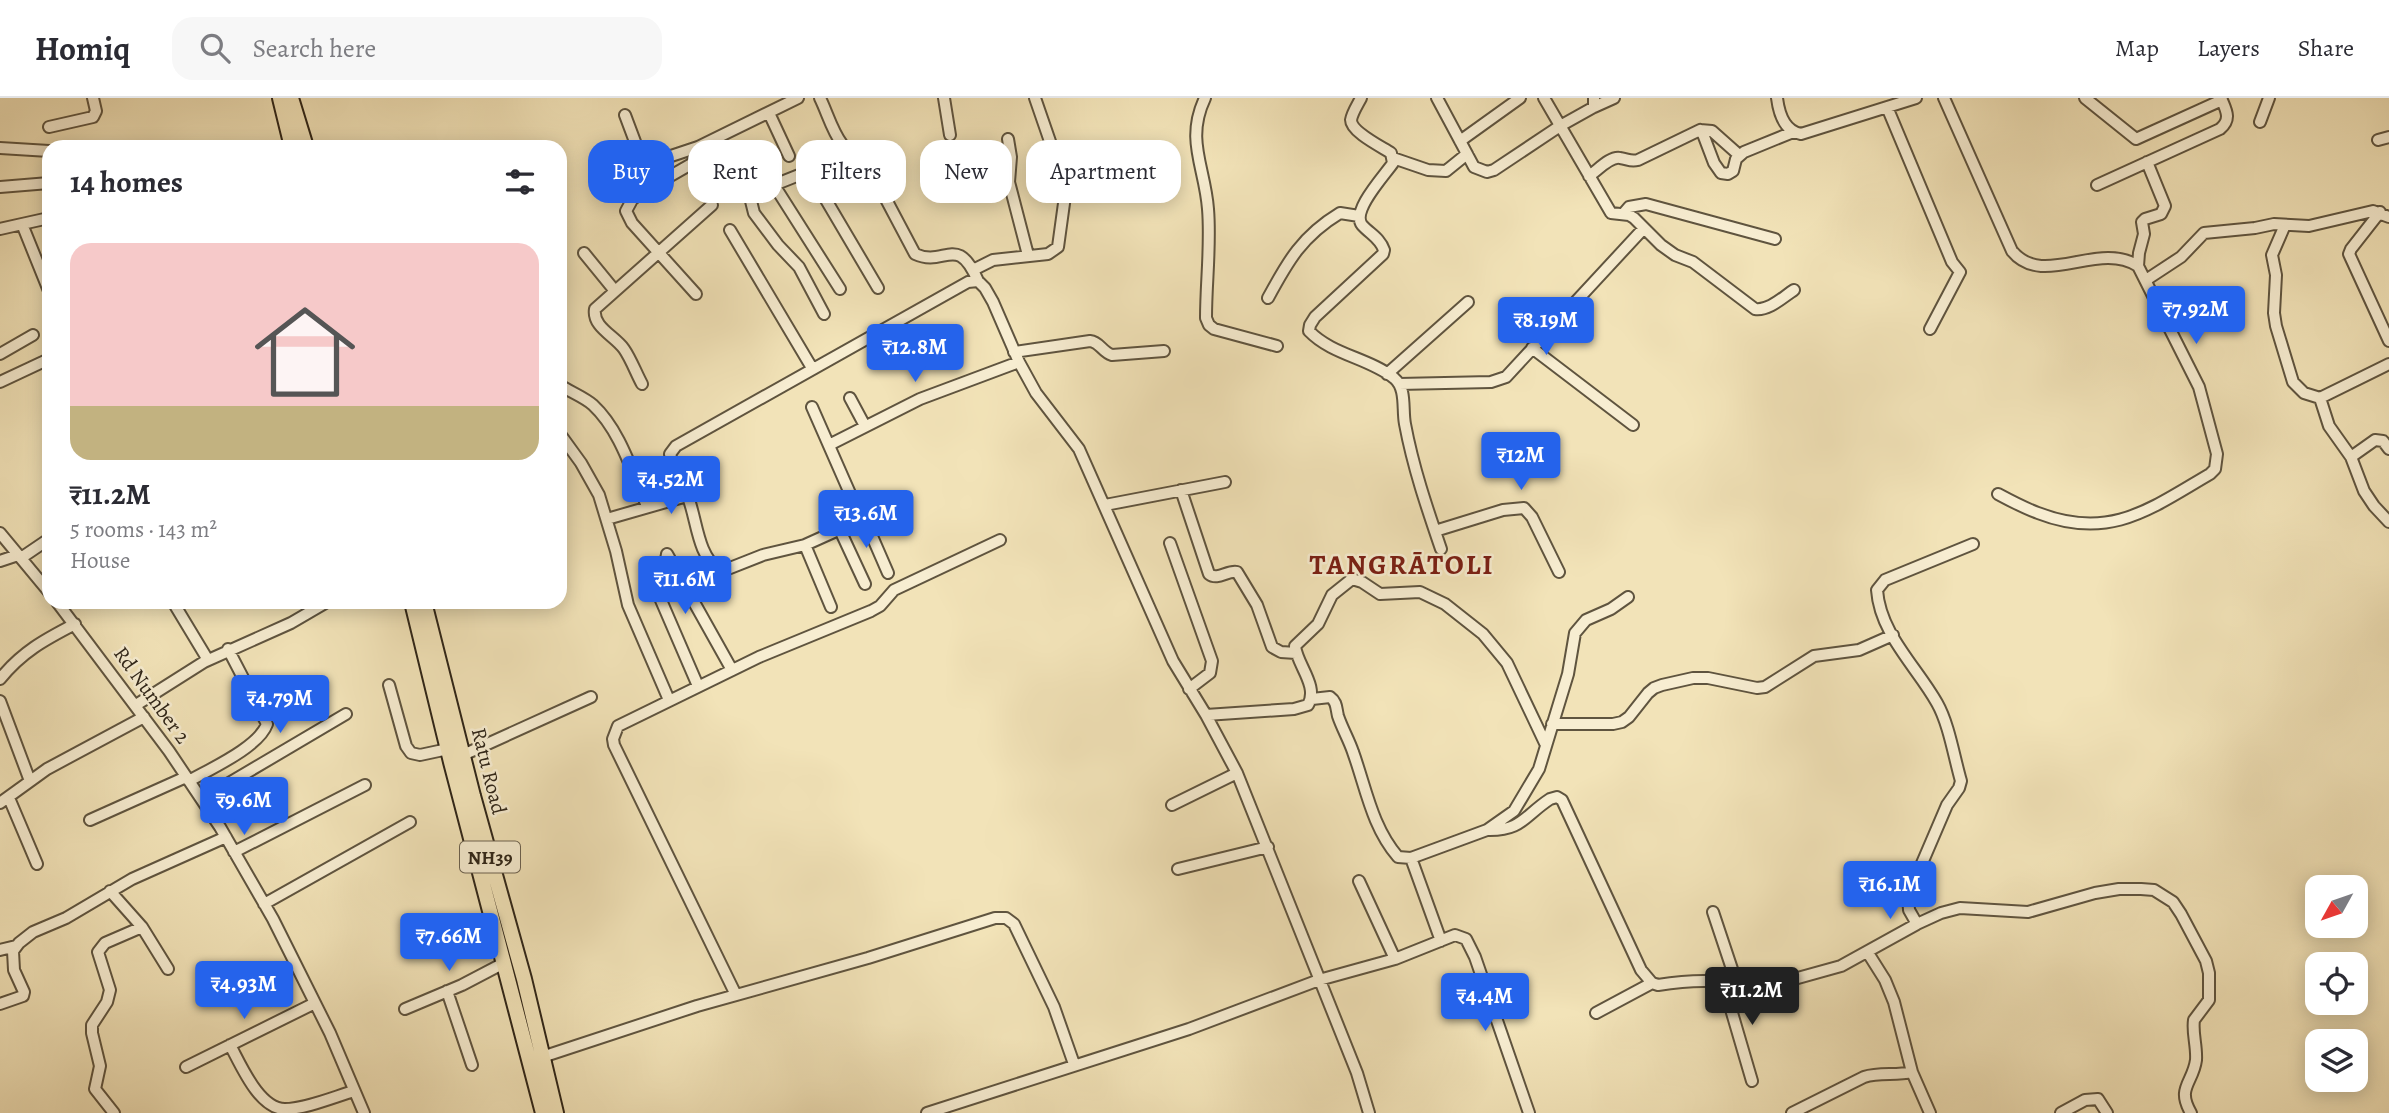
<!DOCTYPE html>
<meta charset="utf-8">
<style>
:root{--surface:#fff;--page:#f7f7f7;--text:#2b2b33;--muted:#7c7c81;--line:#e1e1e2;--accent:#2563eb}
body{margin:0;font-family:Alegreya,serif;background:var(--page);color:var(--text);height:100vh;display:flex;flex-direction:column;font-size:26px;white-space:nowrap}
*{box-sizing:border-box;margin:0}
p{font-size:23px;color:var(--muted)}
.icon{flex:none;width:38px;height:38px;fill:none;stroke:currentColor;stroke-width:2;stroke-linecap:round;stroke-linejoin:round}
.map{position:relative;flex:1;overflow:hidden}
.drawer{position:absolute;left:42px;top:42px;width:525px;height:469px;display:flex;flex-direction:column;background:var(--surface);border-radius:21px;box-shadow:0 4px 18px #0003}
.drawer>*{flex:none}
.hud{position:absolute;left:588px;top:42px;width:665px;height:63px;display:flex;gap:14px}
.needle{width:46px;rotate:230deg}
.tools{position:absolute;left:2305px;top:777px;display:grid;gap:14px}
.tools a{display:grid;place-items:center;width:63px;height:63px;border-radius:14px;background:var(--surface);box-shadow:0 4px 18px #0003;font-size:35px}
.price{position:absolute;translate:-50% -60px;padding:0 16px;border-radius:7px;background:var(--accent);color:#fff;font-size:23px;line-height:46px;filter:drop-shadow(0 2px 4px #0008)}
.price::after{content:'';position:absolute;left:50%;top:42px;width:21px;height:16px;margin-left:-10px;background:inherit;clip-path:polygon(0 0,100% 0,50% 100%)}
.price.current{background:#222;color:#fff}
ul{padding:0;list-style:none}
li{display:grid;align-content:center;gap:14px;height:371px;padding:0 28px}
li+li{border-top:2px solid var(--line)}
li span{display:grid;place-items:center;height:217px;border-radius:21px;color:#555}
li>.icon{margin-inline-start:auto}
span .icon{width:126px;height:126px;fill:#fffc;stroke-width:1}
li b{font-size:30px}
h2{display:flex;justify-content:space-between;align-items:center;height:84px;padding:0 28px;font-size:30px}
.chip{padding:0 24px;border-radius:21px;background:var(--surface);box-shadow:0 4px 18px #0003;font-size:24px;line-height:63px}
.chip.current{background:var(--accent);color:#fff}
header{display:flex;align-items:center;gap:42px;box-sizing:border-box;height:98px;padding:0 35px;background:var(--surface);border-bottom:2px solid var(--line)}
header strong{font-size:33px}
nav{display:flex;gap:38px;margin-inline-start:auto;font-size:24px}
.search{width:490px;height:63px;background:var(--page);display:flex;align-items:center;gap:18px;box-sizing:border-box;padding:0 24px;border-radius:21px;color:var(--muted);font-size:26px}
.map>svg:first-child{display:block}
.lines{fill:none;stroke-linecap:round;stroke-linejoin:round}
.minor-casing{stroke:#5f543f;stroke-width:14}
.major-casing{stroke:#2e2417;stroke-width:18}
.minor{stroke:#f7edd1;stroke-width:10}
.major{stroke:#f2e3b8;stroke-width:14}
.labels{text-anchor:middle;stroke-width:5;stroke-linejoin:round;paint-order:stroke}
.shield{fill:#f7edd1;stroke:#6a604f;stroke-width:2}
.shield-label{font-size:19px;font-weight:bold;fill:#2e2417}
.street-label{font-size:21px;fill:#2e2417;stroke:#f7edd1}
.district-label{font-size:28px;font-weight:bold;letter-spacing:2px;fill:#7a1f14;stroke:#f7edd1}
</style>
<header>
<strong>Homiq</strong>
<div class="search"><svg class="icon" aria-label="search" viewBox="0 0 24 24"><circle cx="10" cy="10" r="6"/><path d="M15 15l6 6"/></svg>Search here</div>
<nav><a>Map</a><a>Layers</a><a>Share</a></nav>
</header>
<div class="map">
<svg width="2389" height="1015" viewBox="0 0 2389 1015">
<rect width="100%" height="100%" fill="#f2e3b8"/>
<filter id="stains"><feTurbulence type="fractalNoise" baseFrequency=".00286" numOctaves="4"/><feColorMatrix values="0 0 0 0 .2 0 0 0 0 .09 0 0 0 0 .02 0 0 0 .5 -.17"/></filter>
<radialGradient id="worn" r=".72"><stop offset=".6" stop-color="#630" stop-opacity="0"/><stop offset="1" stop-color="#630" stop-opacity=".3"/></radialGradient>
<g class="lines">
<defs>
<path id="minor" d="M820,0c7,14 12,33 22,46 8,10 20,14 28,25l45,85c30,14 42,-22 63,27
M944,0l6,37
M1205,0c-20,42 0,69 3,111 3,36 -2,73 -2,109l3,7 5,4 63,17
M1361,0c-3,6 -9,15 -10,22 0,12 31,27 40,33l2,10c-9,13 -42,48 -31,62 8,9 18,13 22,25l-1,4 -68,63 -5,8 -1,6c23,24 60,27 85,47 13,11 8,31 11,46 8,43 22,84 36,125
M1437,0l37,69 13,5 7,-2 66,-44 34,-19v-9
M1544,0l67,115 18,2 5,3 27,27 14,10 18,7 62,47c14,2 28,-12 39,-19
M1777,0c2,16 7,33 24,36l115,-36
M1944,0l68,153c31,38 86,-11 126,15l61,121 18,67 -2,15 -5,5c-60,35 -100,67 -172,39 -14,-5 -27,-12 -40,-19
M2085,0l51,41 86,-39
M1594,9l20,-9
M1887,9l65,155 8,10 -30,57
M769,15l20,43
M625,17l15,40 7,9 51,-17 100,-49
M2260,24l9,-24
M49,29l44,-10 3,-6 -3,-13
M1700,32l12,1 27,24
M1008,41l3,18 -2,25 19,73
M2378,42l11,-3
M1460,43l60,-43
M0,50l49,3
M1393,60l35,12 18,1 21,-17
M809,73l69,117
M1589,78c8,-5 21,-20 31,-18 8,1 10,4 18,2l62,-30 3,4 11,29 7,10 7,1 5,-3 3,-12 8,-7 49,-20
M774,87l66,104
M2097,87l123,-56c12,-10 6,-19 1,-31
M0,89l49,-4
M2380,114l-29,37 -2,5 40,87
M1623,116l6,-7 17,-3 129,35
M22,126l27,-6
M2285,127l-13,30 4,20 -2,38 2,13 17,56 11,11 16,5 69,-34
M0,131l22,-5 27,67
M730,132l82,138
M584,155l31,38
M2138,168l1,-13 5,-19 -2,-12 3,-3 16,-5 4,-8 -18,-44
M973,172l20,-10 55,-6 10,-7 7,-51 -2,-17 -28,-81
M2146,182l35,-23 23,-24 51,-5 19,-4 35,2 64,-15 16,6
M696,196l-64,-71 -6,-12 6,-11 7,-6 54,-31 5,-16
M1268,200c20,-37 34,-62 72,-85l19,3
M824,216l-25,-47 -21,-22 -24,-32 -3,-12 8,-10 95,-38
M1532,250l101,77
M1014,254l76,-11c10,1 12,11 22,14l52,-4
M0,256l33,-19
M1387,276l81,-72
M0,284l49,-23
M642,286c-6,-11 -11,-25 -18,-35 -9,-13 -32,-22 -29,-40l117,-104
M1399,286l92,-2 15,-5 138,-149
M560,287c10,7 24,12 33,20 27,25 39,67 54,101
M850,300l15,28
M2320,300l9,28 22,31 13,34 10,15 15,16
M812,309l51,116
M560,336l21,29 18,32 17,56 12,54 41,95
M829,347l91,-46 99,-37
M2351,359l24,-17 8,1 6,8
M1181,392l28,84c9,7 18,-4 28,-2l20,33 15,42 9,5 15,1
M1105,407l120,-23
M607,421l80,-23
M839,430l26,56
M1435,433l68,-21 21,-2 8,9 27,55
M0,435l49,59
M1170,445l42,118 -2,12 -21,16
M805,447l26,62
M667,456c-1,14 -16,15 -13,30l44,102
M667,456l65,116
M21,460l28,-19
M0,463l18,-6
M888,475l-20,-46 -5,-4 -7,-1 -51,23 -42,10 -38,15h-6c-21,-14 -22,-48 -30,-70 -6,-16 -15,-30 -19,-46l6,-8 292,-164 10,-1 7,7 8,14 26,60 17,31 43,56 94,212 33,54 31,58 120,300 12,40
M57,504l112,149 51,76 53,92 57,114 34,80
M173,504l35,58
M0,581c22,-27 44,-39 75,-55
M389,587l17,61 5,7 9,2 28,-6
M1312,601l18,-2c7,5 6,11 8,19 4,12 11,24 15,36 13,36 19,75 45,105l13,1 30,83
M0,603l30,80
M136,607l68,-43 87,-39 36,-21
M1206,617l88,-6 14,-4c11,-19 -11,-40 -13,-59l23,-22 14,-29 20,-16 10,3 18,12 40,-2 25,12 38,30 24,29 38,80
M1552,626h61l9,-2 7,-5 19,-24 6,-5 8,-3 31,-7h15l49,10 8,-1 49,-31 45,-6 34,-15
M463,657l128,-58
M189,683c21,-12 70,-34 78,-57l-39,-75
M9,700l28,66
M202,701l144,-85
M0,705l47,-34 97,-52
M1172,707l65,-32
M90,722l96,-43
M1487,732c35,1 37,-14 63,-31l7,-2 5,3 79,170 11,13 6,2c25,-4 48,-6 73,-2 10,1 17,6 27,6l83,-23 76,-42 24,-11 19,-5 68,4 67,-19 24,-4h22l13,1 19,12 8,12 25,47 3,12v27l-15,20c-2,13 3,26 2,40 -3,23 -20,28 -5,53
M234,754l131,-67
M1411,760l76,-28 27,-19 25,-42 29,-95 7,-41 11,-13 25,-11 17,-12
M1178,771l90,-22
M1359,783l36,78
M110,793l32,36 26,42
M264,806l146,-82
M1713,814l24,72
M1917,826l-8,-14 -1,-14 39,-91 12,-17 2,-7c-7,-24 -12,-57 -24,-78 -20,-36 -57,-69 -60,-113l8,-10 88,-36
M0,852l16,-4
M1868,855l17,27 9,22 18,70 18,41
M1723,884l29,99
M447,893l25,74
M736,897l-122,-250 -1,-6 5,-13 141,-69 112,-46 9,-5 14,-16 106,-50
M0,906l23,-8 1,-4 -10,-22 -1,-19 6,-8 14,-11 33,-14 66,-39 94,-42
M405,911l57,-24 42,-22
M1596,915l56,-30
M230,947c11,20 29,64 55,64 20,0 49,-12 69,-18
M536,961l161,-53 171,-48 127,-40h11l8,6 40,83 20,57
M186,969l129,-64
M114,1015l-19,-24 5,-23 -8,-33v-8l15,-23 3,-12 -12,-38 7,-9 37,-16
M927,1015l262,-84 130,-49 76,-21 60,-24 11,4 9,18 54,156
M1792,1015l72,-36c16,-5 32,-1 48,-5
M2061,1015l24,-13 13,-1 9,14"/>
<path id="major" d="M280,0l12,49
M291,0l15,49
M412,504l39,160 92,351
M424,504l49,194 51,183 32,134"/>
</defs>
<use href="#minor" class="minor-casing"/>
<use href="#major" class="major-casing"/>
<use href="#minor" class="minor"/>
<use href="#major" class="major"/>
</g>
<g class="labels">
<rect class="shield" x="460" y="743.5" width="60" height="31" rx="5"/>
<g class="shield-label">
<text x="490" y="766">NH39</text>
</g>
<g class="street-label">
<text transform="translate(152 597) rotate(54)" y="7">Rd Number 2</text>
<text transform="translate(489 673) rotate(76)" y="7">Ratu Road</text>
</g>
<g class="district-label">
<text x="1402" y="476">TANGRĀTOLI</text>
</g>
</g>
<rect width="100%" height="100%" filter="url(#stains)"/>
<rect width="100%" height="100%" fill="url(#worn)"/>
</svg>
<div class="tools">
<a><svg class="needle" viewBox="-14 -14 28 28"><path d="M0-13l5 13h-10z" fill="#e53935"/><path d="M0 13l5-13h-10z" fill="#7c7c81"/></svg></a>
<a><svg class="icon" aria-label="locate" viewBox="0 0 24 24"><circle cx="12" cy="12" r="6"/><path d="M12 2v4M12 18v4M2 12h4M18 12h4"/></svg></a>
<a><svg class="icon" aria-label="layers" viewBox="0 0 24 24"><path d="M12 4l9 5-9 5-9-5zM3 14l9 5 9-5"/></svg></a>
</div>
<b class="price" style="left:2196px;top:248px">₹7.92M</b>
<b class="price" style="left:1546px;top:259px">₹8.19M</b>
<b class="price" style="left:915px;top:286px">₹12.8M</b>
<b class="price" style="left:1521px;top:394px">₹12M</b>
<b class="price" style="left:671px;top:418px">₹4.52M</b>
<b class="price" style="left:866px;top:452px">₹13.6M</b>
<b class="price" style="left:685px;top:518px">₹11.6M</b>
<b class="price" style="left:280px;top:637px">₹4.79M</b>
<b class="price" style="left:244px;top:739px">₹9.6M</b>
<b class="price" style="left:1890px;top:823px">₹16.1M</b>
<b class="price" style="left:449px;top:875px">₹7.66M</b>
<b class="price" style="left:244px;top:923px">₹4.93M</b>
<b class="price current" style="left:1752px;top:929px">₹11.2M</b>
<b class="price" style="left:1485px;top:935px">₹4.4M</b>
<div class="hud">
<a class="chip current">Buy</a>
<a class="chip">Rent</a>
<a class="chip">Filters</a>
<a class="chip">New</a>
<a class="chip">Apartment</a>
</div>
<section class="drawer">
<h2>14 homes<svg class="icon" aria-label="filters" viewBox="0 0 24 24"><path d="M4 7h16M4 17h16"/><circle cx="9" cy="7" r="2"/><circle cx="15" cy="17" r="2"/></svg></h2>
<ul>
<li><span style="background:linear-gradient(#f6c9c9 75%,#c2b280 0)"><svg class="icon" aria-label="home" viewBox="0 0 24 24"><path d="M3 11l9-7 9 7M6 9v11h12V9"/></svg></span><div><b>₹11.2M</b><p>5 rooms · 143 m²</p><p>House</p></div></li>
</ul>
</section>
</div>
